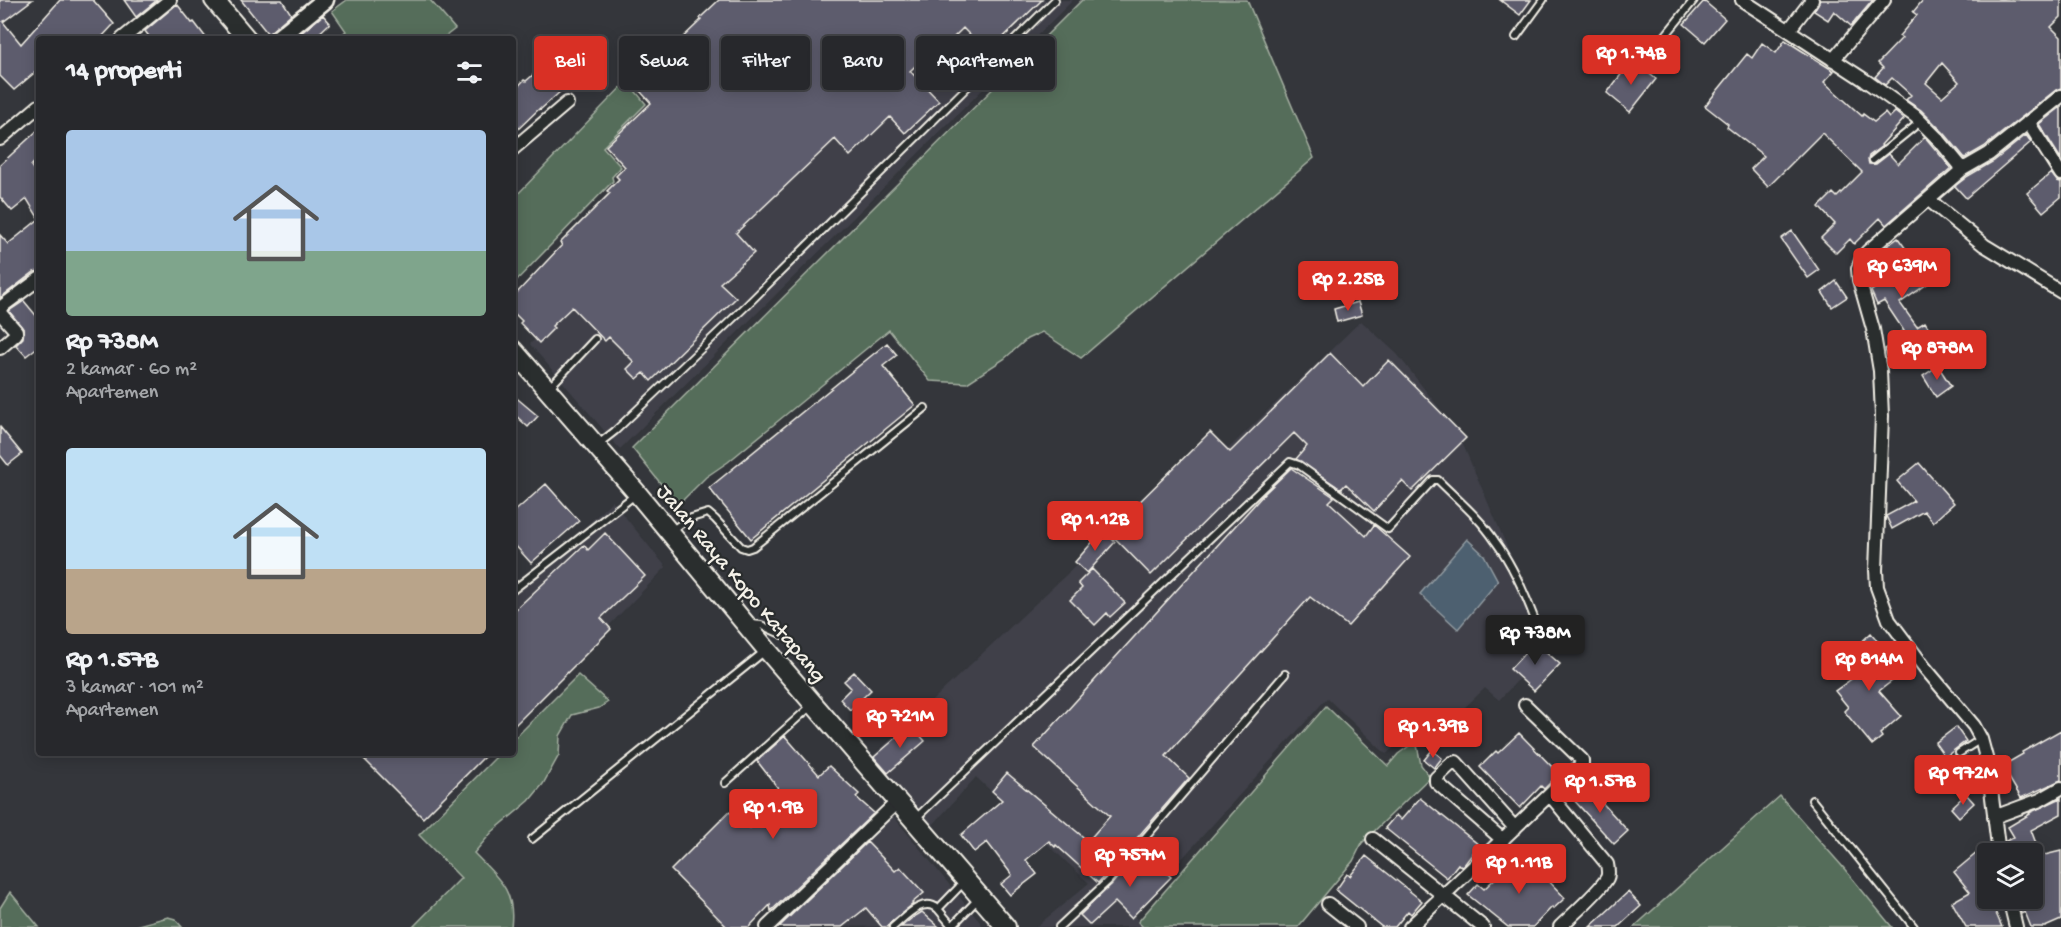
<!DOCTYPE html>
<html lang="id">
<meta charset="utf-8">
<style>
:root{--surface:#27282c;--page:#333438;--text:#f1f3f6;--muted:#a4a6a9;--line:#434448;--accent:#d93025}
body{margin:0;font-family:"Gochi Hand",sans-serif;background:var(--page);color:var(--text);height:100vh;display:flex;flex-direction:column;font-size:22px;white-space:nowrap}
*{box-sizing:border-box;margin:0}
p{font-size:20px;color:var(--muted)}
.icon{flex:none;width:33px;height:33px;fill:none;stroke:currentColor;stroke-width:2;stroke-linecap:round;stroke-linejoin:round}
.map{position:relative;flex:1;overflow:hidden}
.panel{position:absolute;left:36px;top:36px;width:480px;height:720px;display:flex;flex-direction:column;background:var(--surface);border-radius:6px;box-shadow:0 3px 15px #0003,0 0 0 2px var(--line)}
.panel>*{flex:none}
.top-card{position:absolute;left:534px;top:36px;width:570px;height:54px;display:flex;gap:12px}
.fabs{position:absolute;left:1977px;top:843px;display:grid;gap:12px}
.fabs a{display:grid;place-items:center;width:66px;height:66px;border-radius:6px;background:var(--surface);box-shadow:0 3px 15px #0003,0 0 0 2px var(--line);font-size:30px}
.price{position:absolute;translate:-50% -51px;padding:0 14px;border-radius:6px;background:var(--accent);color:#fff;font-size:20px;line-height:39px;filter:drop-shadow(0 2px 3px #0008)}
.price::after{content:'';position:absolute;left:50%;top:36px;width:18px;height:14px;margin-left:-9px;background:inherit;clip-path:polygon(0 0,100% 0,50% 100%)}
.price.selected{background:#222;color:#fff}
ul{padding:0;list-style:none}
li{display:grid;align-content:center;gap:12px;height:318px;padding:0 30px}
li span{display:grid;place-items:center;height:186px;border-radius:6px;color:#555}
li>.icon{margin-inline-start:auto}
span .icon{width:108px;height:108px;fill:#fffc;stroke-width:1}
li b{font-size:26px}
h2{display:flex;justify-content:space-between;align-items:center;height:72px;padding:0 30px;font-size:26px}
.pill{padding:0 21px;border-radius:6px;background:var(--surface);box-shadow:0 3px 15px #0003,0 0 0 2px var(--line);font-size:21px;line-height:54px}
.pill.selected{background:var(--accent);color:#fff}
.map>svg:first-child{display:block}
.built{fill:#40414a}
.green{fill:#556d5a;stroke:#a4afa1;stroke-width:1.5}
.water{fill:#4e6070;stroke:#909aa0;stroke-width:1.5}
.building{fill:#5d5b6d;stroke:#f4f1e8;stroke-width:1.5;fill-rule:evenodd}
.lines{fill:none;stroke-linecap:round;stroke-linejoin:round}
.lane-casing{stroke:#f4f1e8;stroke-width:10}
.street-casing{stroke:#f4f1e8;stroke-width:16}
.secondary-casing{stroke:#f4f1e8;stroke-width:21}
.primary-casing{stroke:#f4f1e8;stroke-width:22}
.lane{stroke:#2a2d2e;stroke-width:6}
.street{stroke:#2a2d2e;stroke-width:12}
.secondary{stroke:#2a2d2e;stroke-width:16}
.primary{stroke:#2a2d2e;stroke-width:18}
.labels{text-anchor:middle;stroke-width:4.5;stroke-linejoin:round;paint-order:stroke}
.street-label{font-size:22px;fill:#f4f1e8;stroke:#2a2d2e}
</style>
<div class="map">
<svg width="2061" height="927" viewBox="0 0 2061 927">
<rect width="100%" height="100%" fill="#34363b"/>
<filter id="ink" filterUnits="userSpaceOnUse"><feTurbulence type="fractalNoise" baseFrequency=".0167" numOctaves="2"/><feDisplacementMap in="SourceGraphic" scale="12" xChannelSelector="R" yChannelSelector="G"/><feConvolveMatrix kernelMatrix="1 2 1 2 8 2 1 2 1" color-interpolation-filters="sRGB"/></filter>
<g filter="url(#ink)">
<path class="built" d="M728,0h345l-453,449 -90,-105 131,-115 -7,-124z
M1361,321l36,33 60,77 93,215 -51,54 -14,-12 -46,44 -13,-11 -40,33 -59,-56 -195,216 12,13h-108l53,-44 -113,-106 -45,50 -60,-69 342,-321 16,11z
M612,501l54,66 -153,157v-126z
M889,811l94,115 -212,1z"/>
<path class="green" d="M347,0h83l25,29 -13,10h-106l10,-8 -14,-20z
M1082,0h165l67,158 -233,200 -39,-26 -15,7 -23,20 -37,24 -37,-2 -41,-51 -161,132 -22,15 -28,28 -46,-57z
M627,81l19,23 -43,43 18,20 -9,10 1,4 -100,103v-85z
M578,675l30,27 -9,6 -27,7 -12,21 -1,19 -16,29 -14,17 -37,31 -18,21c24,25 42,37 37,74h-98l48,-49 -42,-43 81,-82h13v-13z
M1326,706l62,60 10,-12 14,-10 5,1 4,20 9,12 -68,66 -9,18 -55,66h-155l-5,-5 5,-6z
M1780,796l62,70 50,61h-258z
M10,892l29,35h-39v-19z
M168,917l7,2 7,8h-51z"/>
<path class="water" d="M1467,539l17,16 14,26 -40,48 -38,-35z"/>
<path class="building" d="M0,0h32l-29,22 18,22 39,-44h33l21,24 -14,15h-61v30l-25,21 -14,-14z
M124,0h33l-21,17z
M241,0h41l9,14 -23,20z
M719,0h323l-55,53 -24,-25 -22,22 -5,-4 -26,25 29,30 -34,32 -15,-16 -40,39 -15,-17 -99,94 18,20 -34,30 16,15 -85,83 -7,-8 -7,6 -10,-10 7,-7 -25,-25 -4,4 -33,-34 -20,19 2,2 -15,15 -19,-20 2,-2 -9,-9v-15l49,-52 -2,-2 50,-50 -3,-2 12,-12 -3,-3 9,-9 -19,-21 45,-43 -22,-24 45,-39 3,3 24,-23 -1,-2z
M1500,0h31l-11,15z
M1820,0h53l-22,26 -17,-15 -6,9 -14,-9z
M1923,0h138v17l-10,10 10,10v51l-5,2 -72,57 -19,11 -20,-24 -24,-24 -15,-10 5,-5 -19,-17 -7,7 -10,-8 8,-9 -5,-5 24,-25 -3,-2 18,-21 -4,-3zM1942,63l17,19 -17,15 -16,-14z
M1704,1l21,18 -20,23 -21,-18z
M177,4l15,19 2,-1 13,17h-56l-6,-8z
M323,15l7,8 -17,16h-19z
M1785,40l49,31 -10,11 38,34 1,-2 11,8 11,-9 4,5 6,-6 9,7 -23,26 1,1 -13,10 -1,4 1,4h7l13,-10 9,10 27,-27 26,31 -65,57 -6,-7 -26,26 -4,-5 -14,14 -15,-15 14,-14 -16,-17 14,-14 4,4 25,-25 -40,-39 -54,54 -17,-18 13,-13 -37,-29 1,-3 -23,-18 42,-52 5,4 10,-15 14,10z
M1632,60l24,19 -26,33 -23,-19z
M541,68l20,23 -20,18 -1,-1 -27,26v-42l11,-12 2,1z
M2061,107v52l-22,-35z
M39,129v28l-8,9 8,11v94l-5,1 -34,26v-63l8,9 31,-25 -12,-20 -15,12 -12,-14v-32z
M2026,135l5,7 -65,56 -11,-12 13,-10 26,-15z
M2051,173l6,8 4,1v15l-18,15 -16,-19z
M1792,231l27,39 -11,8 -27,-39z
M1898,238l32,44 -30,21 17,24 8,-5 10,16 -45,26 -5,-15 8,-4 -3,-7 14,-7 -20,-30 -7,4 -6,-14 11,-7 -7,-10 17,-12 -9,-13z
M1836,281l11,16 -15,10 -10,-15z
M24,301l15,18v27l-13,10 -10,-11 7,-7 1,-8 -15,-19z
M1358,302l4,13 -25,7 -3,-13z
M887,343l10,12 -14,11 32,39 -164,134 -42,-51z
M1330,353l33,34 26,-27 77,78 -54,53 -10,-10 -28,30 -28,-27 -5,5 -45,-30 11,-13 -13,-13 -143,142 -42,-43 101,-100 20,20z
M1938,366l13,20 -15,11 -13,-21z
M513,395l25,21 -10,11 -15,-14z
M0,427l22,27 -14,11 -8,-10z
M1919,463l35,40 -21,19 -9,-11 -32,18 -6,-13 28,-15 -17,-20z
M1291,468l43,29 -5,5 37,34 8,-11 36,32 -62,69 -38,-29 -144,159 23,22 -91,105 -42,-38 -1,2 -6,-6 -23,19 11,14 -27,21 -9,-11 11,-9 -25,-33 -13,10 -13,-17 41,-35 -10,-9 15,-18 81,68 22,-25 -76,-69 231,-254z
M546,484l33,37 -48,42 -18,-20v-30z
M1103,530l12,12 -28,31 -12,-11z
M605,533l40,43 -44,42 10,11 -98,98v-115l71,-67 4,5z
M1092,569l33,34 -15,14 -3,-4 -12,12 -25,-25 12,-12 -4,-5z
M1871,633l10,12 -6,4 22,28 -18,14 22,25 -21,18 2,3 -10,8 -28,-34 4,-4 -13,-16 19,-14 -9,-12 17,-13 -5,-6z
M1535,642l25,22 -26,27 -24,-22z
M854,672l17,18 -21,20 -10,-11 11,-11 -7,-7z
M911,725l14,16 -37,32 -14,-16z
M1956,727l10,14 -21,16 -10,-14z
M2061,730v50l-40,18 -19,-32 21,-12 -1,-2z
M1519,733l40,41 -15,15 -3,-3 -21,22 -40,-41 16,-16 2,2z
M785,736l34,39 10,-9 30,28 -3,3 18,16 -103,98 -1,-6 -21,22h-22l-56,-57 58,-58 21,16 18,-21 -3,-3 13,-16 -21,-27z
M1432,750l10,8 -8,10 -10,-8z
M358,753h130l-65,65z
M1586,785l42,46 -14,13 -42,-46z
M1966,794l8,9 -15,14 -8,-9z
M1420,798l59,47 -15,20 -3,2 -3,-3 -11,14 -62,-50 11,-13 5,5z
M2061,798v16l-30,16 9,24h-33l-1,-13 8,-4 -6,-10 22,-13 -1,-1z
M867,842l28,29 5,-4 24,26 -12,10 1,1 -23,19 -2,4h-6l-16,-19 -24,19h-63z
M1142,849l29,28 -40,41 -16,-16 -25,23 -10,-10 32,-31z
M2061,851v69l-16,7h-14l-6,-15 -4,2 -3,-16h14v-40z
M1978,852l10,12v34l2,2 12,27h-36l-14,-25 18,-10 -16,-20z
M1522,853l43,45 -12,11 -1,-2 -19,20h-25l-40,-32 10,-11 6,5z
M1366,856l56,45 -11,13 -3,-3 -13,16h-13l-46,-37 11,-16 3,2z
M1628,892l13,14 -23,21h-28z
M922,912l17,15h-38l11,-9z"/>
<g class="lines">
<defs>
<path id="lane" d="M1516,37l27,-37
M1649,56l45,-56
M1873,160l47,-38
M548,389l47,-50
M597,445l18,-14 131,-125 309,-306
M671,531l17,-12 20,-6 7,6 26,28 6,2 6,-2 172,-139
M513,590l122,-95
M752,624l9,1 22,10
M1959,753l22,-14
M725,783l86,-77
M1812,800l102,127
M916,818l374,-356 9,3 89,64 45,-49h5c19,19 42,38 57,61 21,28 35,64 46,96
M532,839l233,-188
M938,909l15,18
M952,926l27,-28
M893,927c12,-10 30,-31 45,-18l26,-27
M1059,927l49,-46 177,-207"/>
<path id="street" d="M1742,0l124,81 49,35 24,24 24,29 -95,82 -6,7 -4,11 1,11 14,49 7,42 2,45 -6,154 1,17 12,33 36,48 49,58 7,13 7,26 11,89
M1789,30l23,-30
M122,39l48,-39
M1833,60l51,-60
M2028,122l33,52
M0,139l39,-33
M513,149l54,-46
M1963,169l26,-15 72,-58
M1929,200l55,45 77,47
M0,308l39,-29
M0,313l16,18v3l-16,14
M1550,795l57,69c1,5 2,10 0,14 -6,12 -36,38 -47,49
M1994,817l46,-17 21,-12
M1373,839l110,88
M1503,840l-67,-58v-4l16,-15 4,-1 59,66
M2009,898l7,29
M1328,904l29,23
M767,927l130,-125
M1410,927l172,-163v-4l-57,-55"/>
<path id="secondary" d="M277,39l48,-39"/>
<path id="primary" d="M214,0l33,39
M513,350l124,143 130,157 239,277"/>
</defs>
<use href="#lane" class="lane-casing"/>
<use href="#street" class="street-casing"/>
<use href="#secondary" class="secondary-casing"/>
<use href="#primary" class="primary-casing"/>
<use href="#lane" class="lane"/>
<use href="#street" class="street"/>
<use href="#secondary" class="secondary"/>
<use href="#primary" class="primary"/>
</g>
</g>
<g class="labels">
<g class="street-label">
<text transform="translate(743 582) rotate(50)" y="8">Jalan Raya Kopo Katapang</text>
</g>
</g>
</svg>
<div class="fabs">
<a><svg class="icon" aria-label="layers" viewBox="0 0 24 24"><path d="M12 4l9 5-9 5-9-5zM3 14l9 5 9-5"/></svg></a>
</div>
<b class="price" style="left:1631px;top:86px">Rp 1.74B</b>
<b class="price" style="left:1902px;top:299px">Rp 639M</b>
<b class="price" style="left:1348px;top:312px">Rp 2.25B</b>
<b class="price" style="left:1937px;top:381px">Rp 878M</b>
<b class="price" style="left:1095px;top:552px">Rp 1.12B</b>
<b class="price selected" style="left:1535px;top:666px">Rp 738M</b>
<b class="price" style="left:1869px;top:692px">Rp 814M</b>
<b class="price" style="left:900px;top:749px">Rp 721M</b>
<b class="price" style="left:1433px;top:759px">Rp 1.39B</b>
<b class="price" style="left:1963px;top:806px">Rp 972M</b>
<b class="price" style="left:1600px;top:814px">Rp 1.57B</b>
<b class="price" style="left:773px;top:840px">Rp 1.9B</b>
<b class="price" style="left:1130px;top:888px">Rp 757M</b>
<b class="price" style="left:1519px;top:895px">Rp 1.11B</b>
<div class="top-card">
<a class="pill selected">Beli</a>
<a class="pill">Sewa</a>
<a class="pill">Filter</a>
<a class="pill">Baru</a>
<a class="pill">Apartemen</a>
</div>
<section class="panel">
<h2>14 properti<svg class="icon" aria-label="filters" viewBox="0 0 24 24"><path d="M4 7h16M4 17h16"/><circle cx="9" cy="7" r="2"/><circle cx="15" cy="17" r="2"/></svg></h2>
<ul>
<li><span style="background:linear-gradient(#a9c7e8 65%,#7fa58c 0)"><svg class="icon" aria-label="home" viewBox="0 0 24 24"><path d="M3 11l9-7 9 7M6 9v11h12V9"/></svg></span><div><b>Rp 738M</b><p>2 kamar · 60 m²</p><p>Apartemen</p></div></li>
<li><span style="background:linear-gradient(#bfe0f5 65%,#b9a48a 0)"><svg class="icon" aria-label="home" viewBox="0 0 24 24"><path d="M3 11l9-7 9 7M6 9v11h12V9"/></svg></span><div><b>Rp 1.57B</b><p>3 kamar · 101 m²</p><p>Apartemen</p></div></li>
</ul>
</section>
</div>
